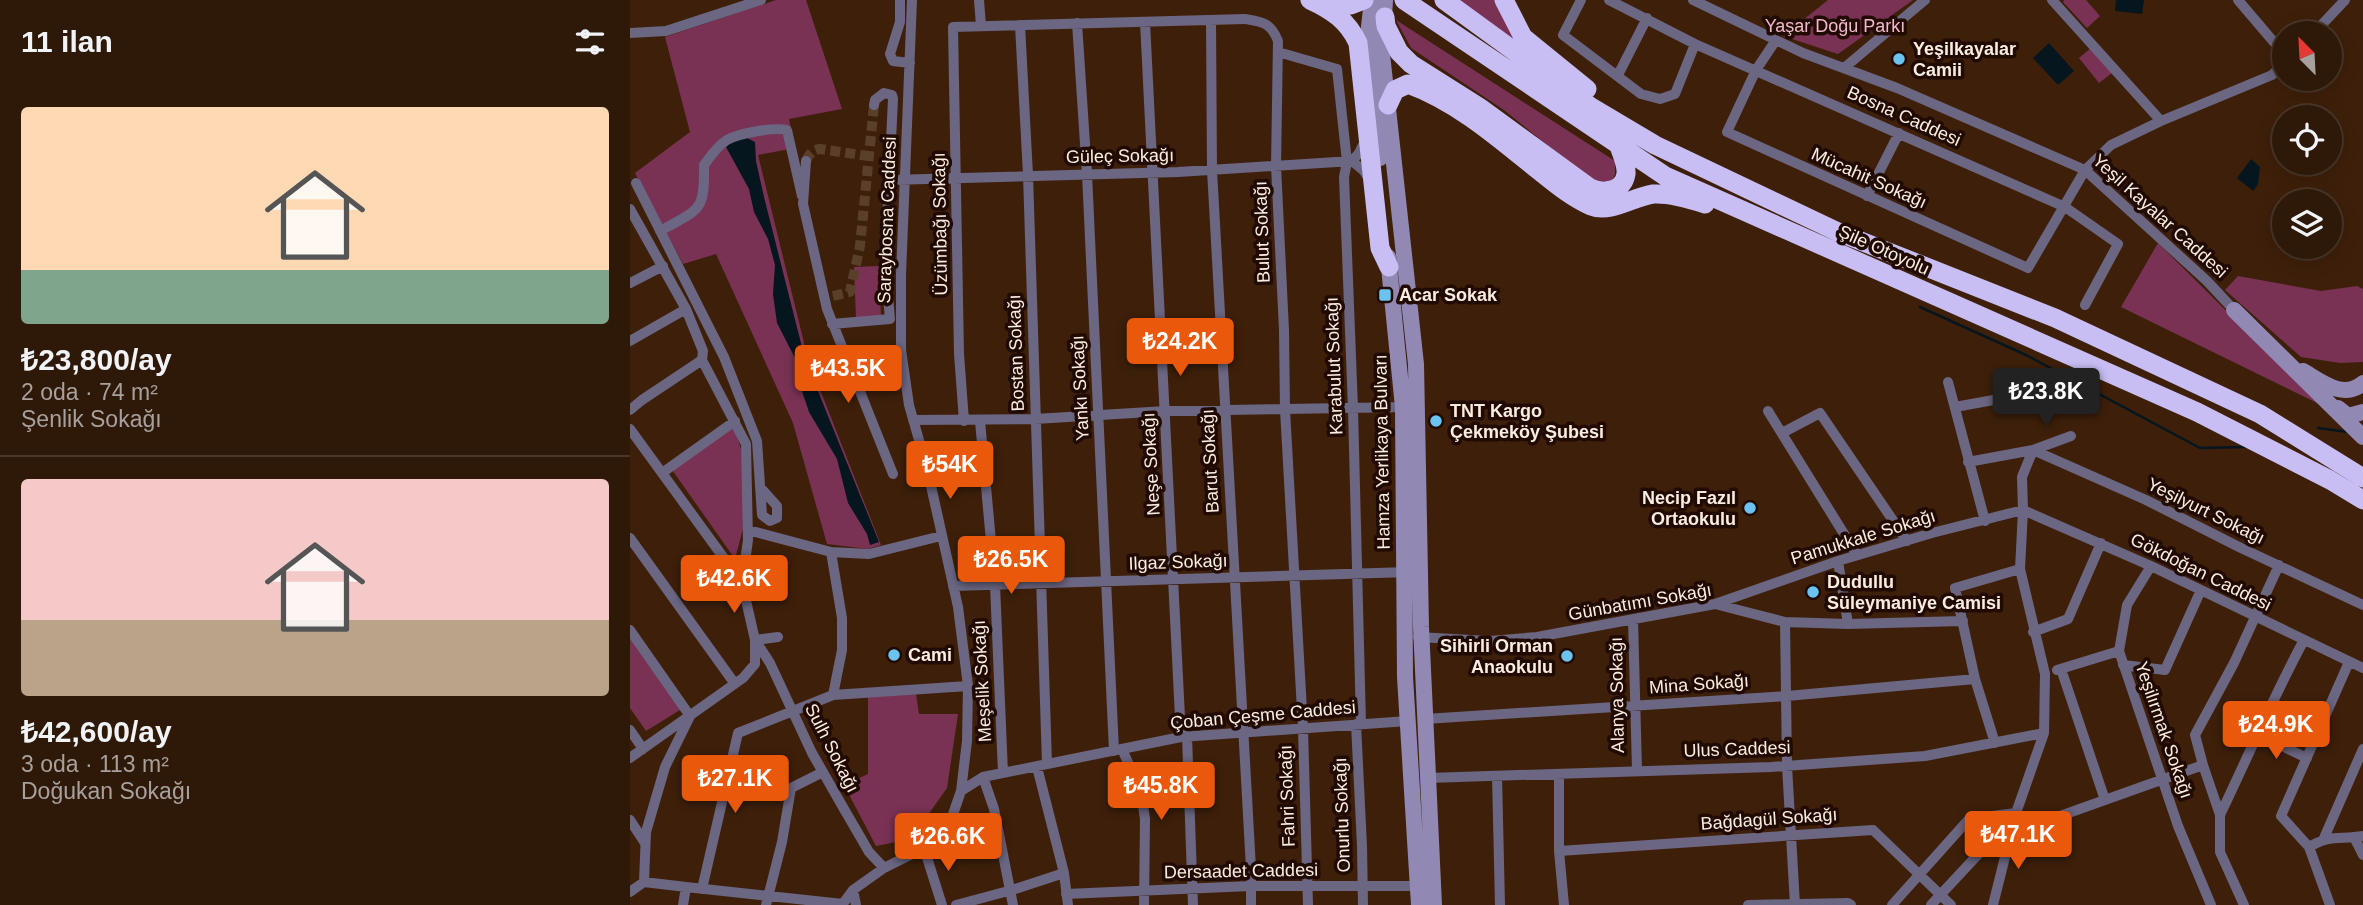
<!DOCTYPE html>
<html lang="tr">
<meta charset="utf-8">
<style>
:root{--surface:#2e1808;--page:#3a2516;--text:#f1f3f6;--muted:#a7a09c;--line:#493729;--accent:#ea580c}
body{margin:0;font-family:Helvetica,sans-serif;background:var(--page);color:var(--text);height:100vh;display:flex;flex-direction:column;font-size:26px;white-space:nowrap}
*{box-sizing:border-box;margin:0}
p{font-size:23px;color:var(--muted)}
.icon{flex:none;width:38px;height:38px;fill:none;stroke:currentColor;stroke-width:2;stroke-linecap:round;stroke-linejoin:round}
.map{position:relative;flex:1;overflow:hidden}
.details{display:flex;flex-direction:column;background:var(--surface);width:630px}
.details>*{flex:none}
.needle{width:46px;rotate:336deg}
.controls{position:absolute;left:1642px;top:21px;display:grid;gap:14px}
.controls a{display:grid;place-items:center;width:70px;height:70px;border-radius:50%;background:var(--surface);box-shadow:0 4px 18px #0003,0 0 0 2px var(--line);font-size:35px}
.price{position:absolute;translate:-50% -60px;padding:0 16px;border-radius:7px;background:var(--accent);color:#fff;font-size:23px;line-height:46px;filter:drop-shadow(0 2px 4px #0008)}
.price::after{content:'';position:absolute;left:50%;top:42px;width:21px;height:16px;margin-left:-10px;background:inherit;clip-path:polygon(0 0,100% 0,50% 100%)}
.price.selected{background:#222;color:#fff}
ul{padding:0;list-style:none}
li{display:grid;align-content:center;gap:14px;height:371px;padding:0 21px}
li+li{border-top:2px solid var(--line)}
li span{display:grid;place-items:center;height:217px;border-radius:7px;color:#555}
li>.icon{margin-inline-start:auto}
span .icon{width:126px;height:126px;fill:#fffc;stroke-width:1}
li b{font-size:30px}
h2{display:flex;justify-content:space-between;align-items:center;height:84px;padding:0 21px;font-size:30px}
main{display:flex;flex:1;min-height:0}
.map>svg:first-child{display:block}
.green{fill:#7a3254}
.water{fill:#05161f}
.lines{fill:none;stroke-linecap:round;stroke-linejoin:round}
.stream{stroke:#05161f;stroke-width:2.5}
.street-tunnel{stroke:#5a3f2b;stroke-width:10;stroke-dasharray:10 5;stroke-linecap:butt}
.street{stroke:#6b6682;stroke-width:10}
.secondary{stroke:#9189b4;stroke-width:16}
.highway{stroke:#c8bef4;stroke-width:19}
.poi-dot{fill:#6ac3f1;stroke:#210a00;stroke-width:2.5}
.labels{text-anchor:middle;stroke-width:7;stroke-linejoin:round;paint-order:stroke}
.park-label{font-size:18px;fill:#f1b9cf;stroke:#210a00}
.poi-label{font-size:18px;font-weight:bold;fill:#fbece4;stroke:#210a00;text-anchor:start}
.street-label{font-size:18px;fill:#fbece4;stroke:#210a00}
</style>
<main>
<section class="details">
<h2>11 ilan<svg class="icon" aria-label="filters" viewBox="0 0 24 24"><path d="M4 7h16M4 17h16"/><circle cx="9" cy="7" r="2"/><circle cx="15" cy="17" r="2"/></svg></h2>
<ul>
<li><span style="background:linear-gradient(#ffd9b3 75%,#7fa58c 0)"><svg class="icon" aria-label="home" viewBox="0 0 24 24"><path d="M3 11l9-7 9 7M6 9v11h12V9"/></svg></span><div><b>₺23,800/ay</b><p>2 oda · 74 m²</p><p>Şenlik Sokağı</p></div></li>
<li><span style="background:linear-gradient(#f6c9c9 65%,#b9a48a 0)"><svg class="icon" aria-label="home" viewBox="0 0 24 24"><path d="M3 11l9-7 9 7M6 9v11h12V9"/></svg></span><div><b>₺42,600/ay</b><p>3 oda · 113 m²</p><p>Doğukan Sokağı</p></div></li>
</ul>
</section>
<div class="map">
<svg width="1733" height="905" viewBox="0 0 1733 905">
<rect width="100%" height="100%" fill="#3e200a"/>
<path class="green" d="M146,0h30l36,109 -53,10 6,29 -37,7 50,204 73,186 -13,4 -41,-5 -34,-121 -77,-169 -33,10 -48,-91 55,-41 -25,-95z
M826,0h40l26,46z
M1198,0h85l-75,54 -55,-18z
M1434,0h22l14,16 -13,12 -24,-26z
M766,20l219,141v13l-4,9h-17l-90,-73 -93,-62z
M1461,48l21,25 -13,10 -20,-25z
M1528,243l163,162 -200,-98z
M249,266l2,51 -25,1 -2,-51z
M1608,276l83,15 36,-5 6,3v73l-23,1 -39,-6 -76,-67z
M104,424l8,29 5,60 -12,46 -65,-92z
M0,626l58,79 -42,26 -16,-23z
M286,694l3,20h39l-11,74 -36,51 -35,7 -32,-61 24,-11v-77z"/>
<path class="water" d="M1486,0h28l-2,14 -27,-3z
M1419,43l25,28 -16,14 -25,-27z
M117,138l8,4 1,19 8,36 41,162 74,183 -9,3 -3,-11 -19,-31 -11,-44 -28,-47 -11,-33 -3,-21 -18,-35 -4,-29 2,-29 -7,-26 -14,-27 -5,-23 -23,-42 5,-6z
M1621,159l9,8 -2,17 -5,7 -16,-13z"/>
<g class="lines">
<path class="stream" d="M1290,307l106,48 174,93 46,-1
M1688,428l30,4"/>
<path class="street-tunnel" d="M176,161c3,-7 6,-11 14,-12l48,7
M203,296l17,-4 10,-46 14,-141"/>
<path class="street" d="M270,0v22l-10,32 3,7 17,2
M349,0l2,26
M951,0l-18,35 78,59 19,5 15,-5 20,-50
M979,0l86,44 370,163 53,37 -33,61
M1063,0l110,53 94,35 188,82 122,111 27,29
M1422,0l109,121
M1608,0l46,54
M581,20l1,150 39,699v36
M515,22l36,715
M447,23l10,151 27,577
M390,25l8,150 19,589
M0,33l36,-2 95,-31
M1684,33l31,-33
M1146,40l-20,30 -29,62 301,136 57,-98 26,-25 50,-24 111,-46 12,-11
M648,52l59,17 10,93 -3,15 9,231 8,316
M1214,68l81,-68
M988,75l29,-57
M735,141l-6,12 -7,8 12,10 5,8
M176,161l-3,43 24,105 66,165
M260,180l288,-8 174,-11
M6,183l88,174 33,84 5,74 8,6 7,-3v-12l-17,-19
M1237,196l32,-63
M0,209l56,100
M30,231c39,-22 45,-18 44,-66 6,-8 13,-19 23,-25 12,-7 47,-13 60,-10l15,66
M0,283l33,-17
M202,324l58,-5 -5,-55 8,-165 -1,-4 -8,-2 -9,7 -1,5
M0,341l56,-32 17,42 -1,9
M72,360l44,84 2,96 -6,43
M1318,382l37,139
M1325,407l55,-10
M0,410l12,-10 60,-40
M1138,411l89,144
M283,420l122,-1 131,-8 241,-4
M334,421l-5,-67 -6,-327 292,-8c18,3 26,4 33,22l-2,125 8,164 1,80 18,318 5,177
M350,421l15,164 8,188
M0,429l112,154 13,57v24l-12,14 -113,80
M1152,433l38,-20 87,128
M1403,450l113,50 95,48 122,57
M1338,462l65,-12 38,-14
M32,473l73,-52
M118,530l83,22 11,66v32l-9,45
M0,538l105,146
M201,552l38,2 72,-18
M1208,561l10,63
M1521,566l-24,39 -8,46 59,175 33,79
M323,586l456,-14
M1085,604l123,-43 94,-28 91,-23 128,56 212,102
M1003,619l4,151
M1155,622l2,144 8,139
M0,630l60,86 -25,51 -19,65 -2,50
M1403,632l35,-13 33,-76
M788,637l71,4 48,-4 178,-33 70,18 63,2 115,-3
M125,640l15,23 42,90 32,56 25,43 15,16
M125,640l23,-3
M1493,665l42,5 36,-80
M1431,669l44,131
M1427,670l62,-19
M795,719l362,-23 188,-17
M726,724l6,122 1,59
M0,730l13,19
M1629,735l48,23
M557,736l6,169
M1365,743l-20,-64 -20,-91 65,-19
M492,749l19,43 4,27 -1,86
M407,767l27,106 4,32
M929,775v76l5,54
M867,776l3,129
M353,777l11,32 19,96
M798,778l343,-11 154,-11 119,-23
M331,791l22,-14 198,-40 227,-16
M1590,815c28,-58 53,-118 84,-175
M0,820l15,23
M1724,837l9,18
M1694,838l39,-89
M1679,847c21,-13 31,-7 54,-11
M294,848l18,57
M929,851l314,-21 78,75
M72,889l36,-156 95,-38 135,-9
M223,890l3,15
M0,892l14,-10 42,5
M436,894l185,-8h172
M53,905l3,-18 157,17
M136,905l16,-63 9,-54 32,-16
M212,905l11,-15 31,-22 46,-23 21,-25 10,-29 6,-50 1,-55 -10,-79 -31,-139 -18,-63 -8,-55v-75l11,-275
M326,905l56,-15 52,-17
M1118,905l100,-2 3,2
M1262,905l77,-86 47,-6
M1301,905l67,-72 48,-12 157,-56
M1363,905l23,-92 28,-80 1,-59 -25,-105 3,-59 -1,-33 11,-27
M1614,905l-24,-53v-37l-17,-50 -8,-30 39,-72 45,-98
M1700,905l-21,-58 -28,-31 68,-154"/>
<path class="secondary" d="M742,0l-3,27 11,131
M755,0l-3,54 34,310 5,263 13,278
M758,257l15,150 2,270 14,228
M1604,310l129,127
M1673,371c19,11 40,29 60,12
M1708,408l10,8 15,-4"/>
<path class="highway" d="M680,0c22,10 38,21 48,43l22,205 9,19
M706,0l15,5 13,-5
M774,0l261,176 532,236 133,68 33,20
M814,0l147,107 64,38 183,87 217,86 205,96 103,64
M874,0l19,37 64,52
M755,17l1,9 13,26 12,12 68,43 111,81c13,6 33,4 36,-14 1,-9 -4,-19 -7,-28
M758,105l7,-15 13,-6c47,17 87,51 125,82 18,14 37,31 58,40 19,8 42,-9 62,-12 16,-1 37,5 52,10"/>
</g>
<g class="poi-dot">
<circle cx="1269" cy="59" r="7"/>
<rect x="748" y="288" width="14" height="14" rx="3.5"/>
<circle cx="806" cy="421" r="7"/>
<circle cx="1120" cy="508" r="7"/>
<circle cx="1183" cy="592" r="7"/>
<circle cx="264" cy="655" r="7"/>
<circle cx="937" cy="656" r="7"/>
</g>
<g class="labels">
<g class="park-label">
<text x="1205" y="32">Yaşar Doğu Parkı</text>
</g>
<g class="poi-label">
<text x="1283" y="55">Yeşilkayalar<tspan x="1283" dy="21">Camii</tspan></text>
<text x="769" y="301">Acar Sokak</text>
<text x="820" y="417">TNT Kargo<tspan x="820" dy="21">Çekmeköy Şubesi</tspan></text>
<text x="1106" y="504" text-anchor="end">Necip Fazıl<tspan x="1106" dy="21">Ortaokulu</tspan></text>
<text x="1197" y="588">Dudullu<tspan x="1197" dy="21">Süleymaniye Camisi</tspan></text>
<text x="923" y="652" text-anchor="end">Sihirli Orman<tspan x="923" dy="21">Anaokulu</tspan></text>
<text x="278" y="661">Cami</text>
</g>
<g class="street-label">
<text transform="translate(1274 116) rotate(24)" y="6">Bosna Caddesi</text>
<text transform="translate(490 156) rotate(-1)" y="6">Güleç Sokağı</text>
<text transform="translate(1239 178) rotate(24)" y="6">Mücahit Sokağı</text>
<text transform="translate(1530 216) rotate(42)" y="6">Yeşil Kayalar Caddesi</text>
<text transform="translate(257 220) rotate(-88)" y="6">Saraybosna Caddesi</text>
<text transform="translate(310 224) rotate(-91)" y="6">Üzümbağı Sokağı</text>
<text transform="translate(632 232) rotate(-92)" y="6">Bulut Sokağı</text>
<text transform="translate(1254 250) rotate(24)" y="6">Şile Otoyolu</text>
<text transform="translate(386 353) rotate(-92)" y="6">Bostan Sokağı</text>
<text transform="translate(704 366) rotate(-92)" y="6">Karabulut Sokağı</text>
<text transform="translate(450 388) rotate(-93)" y="6">Yankı Sokağı</text>
<text transform="translate(752 452) rotate(-91)" y="6">Hamza Yerlikaya Bulvarı</text>
<text transform="translate(580 461) rotate(-93)" y="6">Barut Sokağı</text>
<text transform="translate(521 464) rotate(-93)" y="6">Neşe Sokağı</text>
<text transform="translate(1576 511) rotate(26)" y="6">Yeşilyurt Sokağı</text>
<text transform="translate(1233 537) rotate(-17)" y="6">Pamukkale Sokağı</text>
<text transform="translate(548 562) rotate(-2)" y="6">Ilgaz Sokağı</text>
<text transform="translate(1571 572) rotate(26)" y="6">Gökdoğan Caddesi</text>
<text transform="translate(1010 602) rotate(-10)" y="6">Günbatımı Sokağı</text>
<text transform="translate(352 681) rotate(-93)" y="6">Meşelik Sokağı</text>
<text transform="translate(1069 684) rotate(-4)" y="6">Mina Sokağı</text>
<text transform="translate(987 695) rotate(-91)" y="6">Alanya Sokağı</text>
<text transform="translate(633 715) rotate(-5)" y="6">Çoban Çeşme Caddesi</text>
<text transform="translate(1534 730) rotate(71)" y="6">Yeşilırmak Sokağı</text>
<text transform="translate(202 748) rotate(63)" y="6">Sulh Sokağı</text>
<text transform="translate(1107 749) rotate(-2)" y="6">Ulus Caddesi</text>
<text transform="translate(657 796) rotate(-92)" y="6">Fahri Sokağı</text>
<text transform="translate(712 815) rotate(-92)" y="6">Onurlu Sokağı</text>
<text transform="translate(1139 819) rotate(-4)" y="6">Bağdagül Sokağı</text>
<text transform="translate(611 871) rotate(-1)" y="6">Dersaadet Caddesi</text>
</g>
</g>
</svg>
<div class="controls">
<a><svg class="needle" viewBox="-14 -14 28 28"><path d="M0-13l5 13h-10z" fill="#e53935"/><path d="M0 13l5-13h-10z" fill="#a7a09c"/></svg></a>
<a><svg class="icon" aria-label="locate" viewBox="0 0 24 24"><circle cx="12" cy="12" r="6"/><path d="M12 2v4M12 18v4M2 12h4M18 12h4"/></svg></a>
<a><svg class="icon" aria-label="layers" viewBox="0 0 24 24"><path d="M12 4l9 5-9 5-9-5zM3 14l9 5 9-5"/></svg></a>
</div>
<b class="price" style="left:550px;top:378px">₺24.2K</b>
<b class="price" style="left:218px;top:405px">₺43.5K</b>
<b class="price selected" style="left:1416px;top:428px">₺23.8K</b>
<b class="price" style="left:320px;top:501px">₺54K</b>
<b class="price" style="left:381px;top:596px">₺26.5K</b>
<b class="price" style="left:104px;top:615px">₺42.6K</b>
<b class="price" style="left:1646px;top:761px">₺24.9K</b>
<b class="price" style="left:105px;top:815px">₺27.1K</b>
<b class="price" style="left:531px;top:822px">₺45.8K</b>
<b class="price" style="left:1388px;top:871px">₺47.1K</b>
<b class="price" style="left:318px;top:873px">₺26.6K</b>
</div>
</main>
